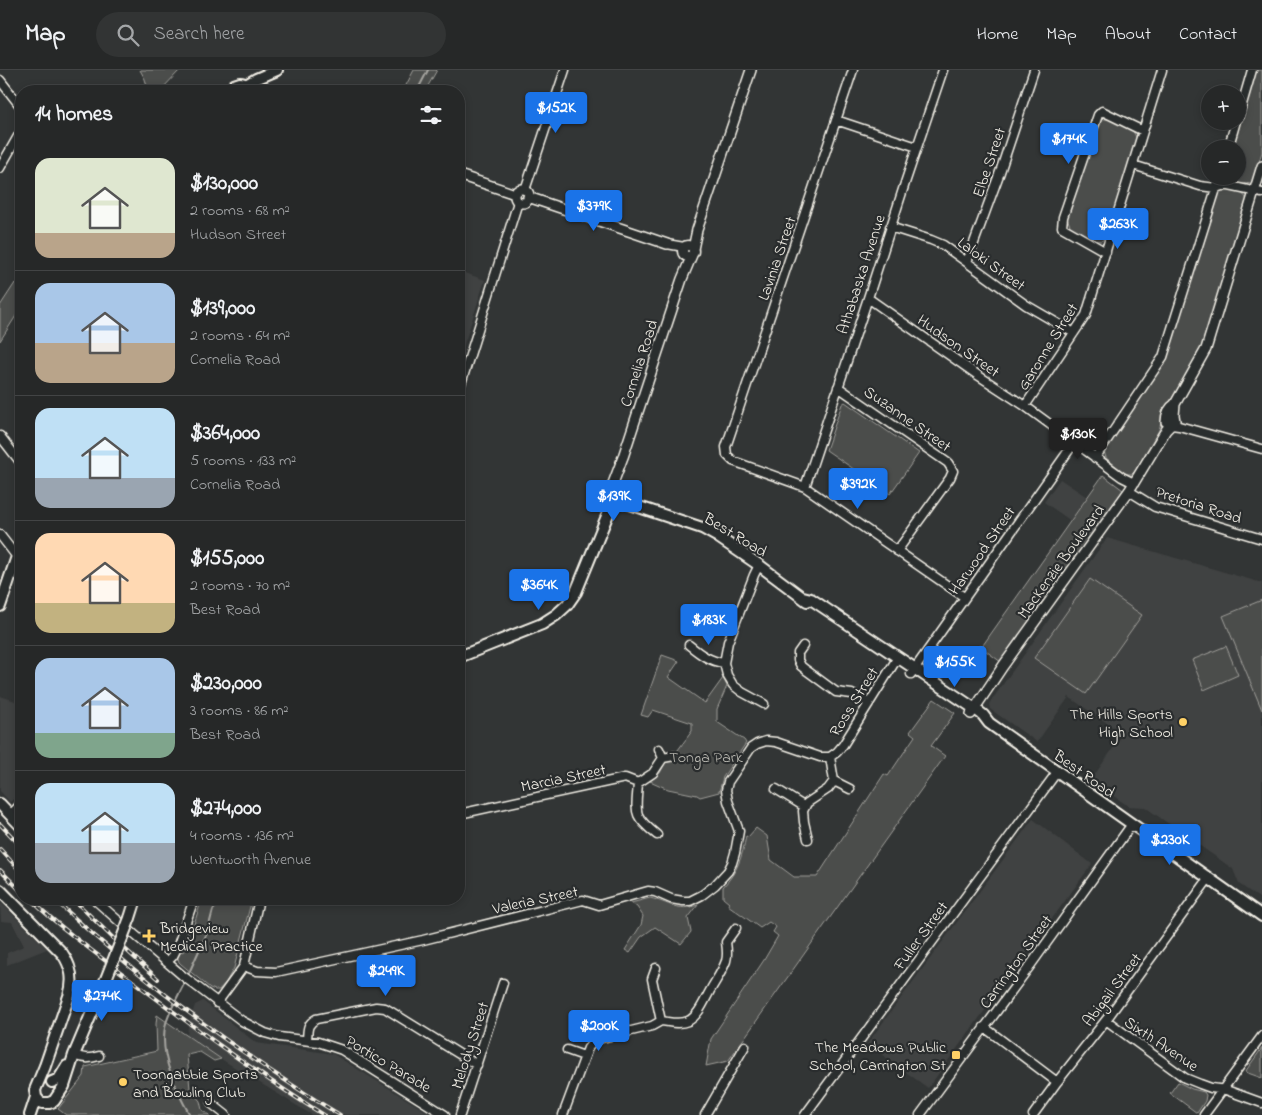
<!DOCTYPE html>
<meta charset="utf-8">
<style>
:root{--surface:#262828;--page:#323434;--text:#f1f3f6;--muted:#a4a6a8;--line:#424445;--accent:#1a73e8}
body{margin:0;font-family:"Indie Flower",sans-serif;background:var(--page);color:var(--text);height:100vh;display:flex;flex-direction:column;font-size:19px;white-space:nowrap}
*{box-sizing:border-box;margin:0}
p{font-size:16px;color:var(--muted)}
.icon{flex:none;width:28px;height:28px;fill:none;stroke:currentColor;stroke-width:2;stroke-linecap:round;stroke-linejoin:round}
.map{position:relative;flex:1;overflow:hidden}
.panel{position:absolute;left:15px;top:15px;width:450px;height:820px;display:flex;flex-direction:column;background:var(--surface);border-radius:20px;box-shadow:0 2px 8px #0003,0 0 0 1px var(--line)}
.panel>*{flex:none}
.buttons{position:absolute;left:1201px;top:15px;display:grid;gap:10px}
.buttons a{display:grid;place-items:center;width:45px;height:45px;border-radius:50%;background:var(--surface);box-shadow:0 2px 8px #0003,0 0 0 1px var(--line);font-size:25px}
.price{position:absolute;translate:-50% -42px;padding:0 11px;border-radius:5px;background:var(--accent);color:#fff;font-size:16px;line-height:32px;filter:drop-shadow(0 1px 2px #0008)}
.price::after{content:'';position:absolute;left:50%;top:30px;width:15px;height:11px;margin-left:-8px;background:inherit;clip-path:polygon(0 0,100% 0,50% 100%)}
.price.selected{background:#222;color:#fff}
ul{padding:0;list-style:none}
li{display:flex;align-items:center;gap:15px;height:125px;padding:0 20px}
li+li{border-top:1px solid var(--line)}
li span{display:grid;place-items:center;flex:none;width:140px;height:100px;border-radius:15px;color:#555}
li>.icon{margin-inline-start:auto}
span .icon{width:60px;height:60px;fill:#fffc;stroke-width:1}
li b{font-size:21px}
h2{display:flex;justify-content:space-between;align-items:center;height:60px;padding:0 20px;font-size:21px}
header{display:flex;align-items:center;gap:30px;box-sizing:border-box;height:70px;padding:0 25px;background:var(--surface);border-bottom:1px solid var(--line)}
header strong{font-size:24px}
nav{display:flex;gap:28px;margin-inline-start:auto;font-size:18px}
.search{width:350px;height:45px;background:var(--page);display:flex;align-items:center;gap:12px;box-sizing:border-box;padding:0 18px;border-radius:28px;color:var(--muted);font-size:19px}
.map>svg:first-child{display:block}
.built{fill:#404242}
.green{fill:#4b4d4c;stroke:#a09f9a}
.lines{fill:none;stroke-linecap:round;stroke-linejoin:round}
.stream{stroke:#a6a5a0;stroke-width:2}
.minor-casing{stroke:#f4f1e8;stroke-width:11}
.tertiary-casing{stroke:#f4f1e8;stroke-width:12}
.secondary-casing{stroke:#f4f1e8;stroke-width:14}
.minor{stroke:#2a2d2e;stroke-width:8}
.tertiary{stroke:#2a2d2e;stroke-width:9}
.secondary{stroke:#2a2d2e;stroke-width:10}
.rail-casing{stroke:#f4f1e8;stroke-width:4}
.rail{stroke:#2a2d2e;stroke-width:2;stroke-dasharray:5.5;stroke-linecap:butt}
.secondary-bridge-casing{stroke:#f4f1e8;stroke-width:14;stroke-linecap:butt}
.secondary-bridge{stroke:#2a2d2e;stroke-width:10}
.poi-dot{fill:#ffd166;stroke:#2a2d2e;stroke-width:2}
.labels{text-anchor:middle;stroke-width:4.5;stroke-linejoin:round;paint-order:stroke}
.street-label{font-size:16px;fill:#f4f1e8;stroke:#2a2d2e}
.poi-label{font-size:16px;fill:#f4f1e8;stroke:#2a2d2e;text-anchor:end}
.park-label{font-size:16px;fill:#b9b8b1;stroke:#2a2d2e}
</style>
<header>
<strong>Map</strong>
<div class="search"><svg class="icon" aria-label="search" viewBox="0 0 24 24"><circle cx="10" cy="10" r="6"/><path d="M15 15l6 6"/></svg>Search here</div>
<nav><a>Home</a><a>Map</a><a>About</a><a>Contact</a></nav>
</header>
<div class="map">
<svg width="1262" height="1045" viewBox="0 0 1262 1045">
<rect width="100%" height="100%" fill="#323535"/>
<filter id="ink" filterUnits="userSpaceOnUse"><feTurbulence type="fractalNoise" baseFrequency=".02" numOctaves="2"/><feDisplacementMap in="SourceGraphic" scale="10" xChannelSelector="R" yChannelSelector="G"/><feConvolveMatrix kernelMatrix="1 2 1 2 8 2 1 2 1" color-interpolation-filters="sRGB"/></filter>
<g filter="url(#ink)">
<path class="built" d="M459,201l26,9 -26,80z
M1060,409l27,18 -16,24 -27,-19z
M1107,468l155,45v317l-23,-16 -6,-15 -88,-62 -17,-1 -37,-26 32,-46 -54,-37 -32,45 -47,-33 -1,-5z
M21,624v98l-11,10 -10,-11v-95l18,6z
M1033,749l59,45 -164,224 -61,-44z
M0,833l2,1 45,45 -40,16v-12l17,-7 -12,-24 -11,-1z
M203,931l53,42 77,11 99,61h-120l-91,-56 -34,-23 1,-9 7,-22z"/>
<path class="green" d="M140,0h40l-20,21h-12l-3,-12z
M414,0h23l-12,21h-22z
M1256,0h6v82l-9,30c-9,4 -22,3 -28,-6h13v-27h-6z
M1102,49h7l24,12 4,8 -30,98 -6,4 -10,-1 -20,-12 -4,-10 33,-98z
M1225,119c9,2 20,2 22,12l-45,146 -38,65 -5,18 -24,41 -3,3h-6l-20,-16 -2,-7 5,-8 59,-88 50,-161 1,-2z
M21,209v29l-21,33v-35l15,-23 3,1z
M845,332l74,51 -29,41 -64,-44 16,-46z
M1103,405l20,15 -122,172 -22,-16 4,-1z
M1090,509l52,36 -56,79 -52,-36z
M1262,530v110l-39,-94z
M1226,576l12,29 -34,15 -12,-30z
M662,585l17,6 -11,16 37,26 18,-25 4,8 -10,23v13l27,18 2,3 -23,34 -4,15 -19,5 -3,-2 -29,-6 -18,-8 10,-8 5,-10 11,-4 -1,-5 17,-23v-8l-39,-13 -5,7 -7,-2z
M934,629l21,14 -24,33 14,10 -217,305 -22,5 5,-27 53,-79 14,-24 -5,-4 3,-5 -7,-5 -9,6 -32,-23 1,-2 -6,-5v-11c15,-16 19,-30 23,-51l2,1 8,-9 11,8 4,24 23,17h23l67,-103 4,2 27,-40 -5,-4z
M650,828c20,5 27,14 48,7l-10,13 3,14 -10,12 -26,-17 -14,10 -11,16 -5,-3 16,-25 2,-9 -6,-9 -6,-4z
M202,829h50l-18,69 -8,14 -7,8h-4l-5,-2 -29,-24 -2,-2 -1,-4 -2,-1 2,-3 6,-3 9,-24z
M157,945l64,44 -7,2 -14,-9 -13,3 3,34 10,12 2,9 8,5h-144l-8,-6 26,-33 1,-9 72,-16 -1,-27z
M1262,978v30l-17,-6z
M1178,1012l14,7 12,3 2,3 -1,6 -8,12 -27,-20z"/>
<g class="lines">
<path class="stream" d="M417,21l11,-21
M188,905l19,-42 6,-23 10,-11
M186,910c-7,14 -15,28 -20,43 -8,30 9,66 24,92"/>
<defs>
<path id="minor" d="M853,0l-127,377 1,8 6,6 72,26 159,110
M0,10l21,27
M1238,48l14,-48
M836,50l81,27
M1228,79l8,-28
M1133,95l67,21 16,2 6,-2h7l33,7
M0,98l21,-37
M525,120l40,-120
M890,157l41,13 12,5 83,60 48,28
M667,174l17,3
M1106,182l-44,-25 1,-10 35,-102 4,-4 41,20
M967,192l33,-90 34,-102
M868,228l111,78 46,30 97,71 12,6
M838,317l110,76 5,8 -3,7 -53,73
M459,320l59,-188
M1025,336l61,-91 76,-245
M1172,355l7,1 83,23
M0,366l21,27
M1095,388l68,-101 57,-181
M805,417l63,-189 38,-118 37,-110
M1129,421l26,16 107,32
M0,465l17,22
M759,495l-5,10 -26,67 -4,21 3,12 6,10 9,7 22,12
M689,575c11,9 20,16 35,18
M803,576l-5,7v7l3,6 5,4 30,22 16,2 17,9
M911,604l163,-231
M659,679l4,9
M830,687l7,-5 6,-7 55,-88
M834,711l16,8
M638,713c-2,30 -6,32 19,52
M776,719l29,18
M459,744l166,-36 13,5 15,-10 10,-15 11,-2
M10,745l11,-11
M808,769l-4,-17 -1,-11 4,-8 21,-14 6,-8 -4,-24
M94,829l27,24 62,53 59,45 23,12 14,4 39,5 24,8 103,65
M167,892l6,-6 4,-8 17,-49
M244,896l13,5 19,1 147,-32 160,-40 16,5 49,-14 7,1 16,7 12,2h7l12,-6 13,-10 13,-14 4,-8 3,-10 4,-22 -11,-30 -2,-11 2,-8 23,-34 6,-4 9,-3 10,1 44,15h10
M656,898l-4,11 9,42
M217,933l27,-37 15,-67
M1106,950l79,58 15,6 11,4 15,2 36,13
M661,951c9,1 18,4 27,0 11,-5 17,-22 23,-32 5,-9 11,-17 15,-28 2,-6 1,-12 0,-19l10,-14
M984,957l73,55
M307,970c1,-10 -1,-15 9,-21l60,-12 9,1 92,57
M567,980l17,6
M74,985c10,4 15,4 25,1
M212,1034l14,11
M460,1045l43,-132
M563,1045l25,-67 6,-7 4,-2 54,-13 9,-5
M705,1045l40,-69
M805,1045l252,-343
M920,1045l110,-149 102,-142
M1033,1045l24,-33 49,-62 103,-142
M1204,1045l58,-79"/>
<path id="tertiary" d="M459,105l56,19
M515 126a7 7 0 1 1 14 0a7 7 0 1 1-14 0Z
M528,127l139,47
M682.5 181a5.5 5.5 0 1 1 11 0a5.5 5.5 0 1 1-11 0Z
M693,179l4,-19 54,-160
M1172,355l-6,-3c0,-8 3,-14 9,-18
M609,424l14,-37 59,-178 10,-24
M971,644l32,-48 126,-175 37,-61 9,-9 -1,-6 1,-11 31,-55 56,-183"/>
<path id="secondary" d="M246,15l10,-6 21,-9
M232,21l2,-6 6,-2c5,0 8,3 8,8
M606.5 428a5.5 5.5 0 1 1 11 0a5.5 5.5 0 1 1-11 0Z
M618,430l84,28 16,9 41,28 48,36
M803,527l8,2 164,110 8,6 6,8 273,193
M0,536l21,-61
M459,587l83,-33 14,-9 11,-10 9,-13 36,-88
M0,734l21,22
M0,820l62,63c10,14 12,27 7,43l-24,70 -10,24 1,7 4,5 3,1h6l5,-2 10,-15 10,-31 32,-76
M130,848l6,-19
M52,1012l7,-3 8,-13
M30,1045l6,-18"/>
</defs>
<use href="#minor" class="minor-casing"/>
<use href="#tertiary" class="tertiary-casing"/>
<use href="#secondary" class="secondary-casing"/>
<use href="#minor" class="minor"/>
<use href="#tertiary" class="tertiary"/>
<use href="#secondary" class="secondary"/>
<defs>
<path id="rail" d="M0,754l21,22
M0,779l21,23
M0,800l21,21
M30,829c36,34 76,62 116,92 58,44 116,86 178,124
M54,829c87,82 184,154 286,216
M73,829l40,39 45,41"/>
</defs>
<use href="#rail" class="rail-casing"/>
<use href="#rail" class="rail"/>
<defs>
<path id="secondary-bridge" d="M106,909l24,-61"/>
</defs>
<use href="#secondary-bridge" class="secondary-bridge-casing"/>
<use href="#secondary-bridge" class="secondary-bridge"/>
</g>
</g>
<g class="poi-dot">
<circle cx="1183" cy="652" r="5"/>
<path d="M146.5 858.5h5v5h5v5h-5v5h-5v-5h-5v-5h5z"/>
<rect x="951" y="980" width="10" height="10" rx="2.5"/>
<circle cx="123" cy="1012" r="5"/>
</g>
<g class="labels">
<g class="street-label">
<text transform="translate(988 92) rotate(-71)" y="6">Elbe Street</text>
<text transform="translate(776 188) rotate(-71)" y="6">Lavinia Street</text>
<text transform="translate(992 193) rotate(36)" y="6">Laloki Street</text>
<text transform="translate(860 204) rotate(-72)" y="6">Athabaska Avenue</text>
<text transform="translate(959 275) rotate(35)" y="6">Hudson Street</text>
<text transform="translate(1047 276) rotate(-58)" y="6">Garonne Street</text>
<text transform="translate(638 293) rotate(-72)" y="6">Cornelia Road</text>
<text transform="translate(908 348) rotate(35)" y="6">Suzanne Street</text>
<text transform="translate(1199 434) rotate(18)" y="6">Pretoria Road</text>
<text transform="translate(736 464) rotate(31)" y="6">Best Road</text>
<text transform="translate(981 480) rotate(-55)" y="6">Harwood Street</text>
<text transform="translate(1060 491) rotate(-54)" y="6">MacKenzie Boulevard</text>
<text transform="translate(853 631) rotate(-58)" y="6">Ross Street</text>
<text transform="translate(1085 703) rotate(35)" y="6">Best Road</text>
<text transform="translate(563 707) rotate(-12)" y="6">Marcia Street</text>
<text transform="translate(535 829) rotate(-12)" y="6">Valeria Street</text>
<text transform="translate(920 865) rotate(-54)" y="6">Fuller Street</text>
<text transform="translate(1015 891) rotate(-54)" y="6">Carrington Street</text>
<text transform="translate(1111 919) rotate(-53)" y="6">Abigail Street</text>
<text transform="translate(1162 973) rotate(34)" y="6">Sixth Avenue</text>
<text transform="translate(469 975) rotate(-72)" y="6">Melody Street</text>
<text transform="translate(389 993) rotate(31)" y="6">Portico Parade</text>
</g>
<g class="poi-label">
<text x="1173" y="649">The Hills Sports<tspan x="1173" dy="18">High School</tspan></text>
<text x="160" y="863" text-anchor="start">Bridgeview<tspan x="160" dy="18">Medical Practice</tspan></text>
<text x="946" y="982">The Meadows Public<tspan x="946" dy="18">School, Carrington St</tspan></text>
<text x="133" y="1009" text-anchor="start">Toongabbie Sports<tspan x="133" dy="18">and Bowling Club</tspan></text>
</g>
<g class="park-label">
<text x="706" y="692">Tonga Park</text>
</g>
</g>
</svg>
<div class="buttons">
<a>+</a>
<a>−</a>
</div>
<b class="price" style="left:556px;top:64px">$152K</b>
<b class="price" style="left:1069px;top:95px">$174K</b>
<b class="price" style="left:594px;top:162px">$379K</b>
<b class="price" style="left:1118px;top:180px">$263K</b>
<b class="price selected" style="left:1078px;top:390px">$130K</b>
<b class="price" style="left:858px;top:440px">$392K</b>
<b class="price" style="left:614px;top:452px">$139K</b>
<b class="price" style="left:539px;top:541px">$364K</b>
<b class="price" style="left:709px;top:576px">$183K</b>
<b class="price" style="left:955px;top:618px">$155K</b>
<b class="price" style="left:1170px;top:796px">$230K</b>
<b class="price" style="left:386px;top:927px">$249K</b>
<b class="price" style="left:102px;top:952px">$274K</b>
<b class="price" style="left:599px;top:982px">$200K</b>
<section class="panel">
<h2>14 homes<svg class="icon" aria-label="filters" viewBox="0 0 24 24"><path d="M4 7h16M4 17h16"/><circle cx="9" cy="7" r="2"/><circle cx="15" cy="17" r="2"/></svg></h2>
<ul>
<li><span style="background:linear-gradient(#dfe7d0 75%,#b9a48a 0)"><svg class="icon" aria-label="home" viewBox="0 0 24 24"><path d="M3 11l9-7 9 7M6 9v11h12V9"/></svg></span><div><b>$130,000</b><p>2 rooms · 68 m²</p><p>Hudson Street</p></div></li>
<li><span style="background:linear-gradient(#a9c7e8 60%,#b9a48a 0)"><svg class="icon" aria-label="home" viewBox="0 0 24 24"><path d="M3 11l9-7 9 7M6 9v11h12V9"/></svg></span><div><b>$139,000</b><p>2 rooms · 64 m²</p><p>Cornelia Road</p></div></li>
<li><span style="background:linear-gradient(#bfe0f5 70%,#9aa5b1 0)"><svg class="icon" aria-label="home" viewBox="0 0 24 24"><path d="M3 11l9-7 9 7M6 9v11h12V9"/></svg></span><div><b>$364,000</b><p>5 rooms · 133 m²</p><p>Cornelia Road</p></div></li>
<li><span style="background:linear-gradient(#ffd9b3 70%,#c2b280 0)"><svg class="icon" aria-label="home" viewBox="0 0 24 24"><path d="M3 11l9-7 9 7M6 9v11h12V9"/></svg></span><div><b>$155,000</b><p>2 rooms · 70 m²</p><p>Best Road</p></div></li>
<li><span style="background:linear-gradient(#a9c7e8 75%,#7fa58c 0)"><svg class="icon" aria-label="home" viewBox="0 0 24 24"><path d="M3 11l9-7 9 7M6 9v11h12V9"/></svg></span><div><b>$230,000</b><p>3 rooms · 86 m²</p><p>Best Road</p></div></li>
<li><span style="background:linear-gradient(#bfe0f5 60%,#9aa5b1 0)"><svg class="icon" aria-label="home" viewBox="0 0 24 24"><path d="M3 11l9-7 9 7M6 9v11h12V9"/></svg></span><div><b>$274,000</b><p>4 rooms · 136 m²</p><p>Wentworth Avenue</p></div></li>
</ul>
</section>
</div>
